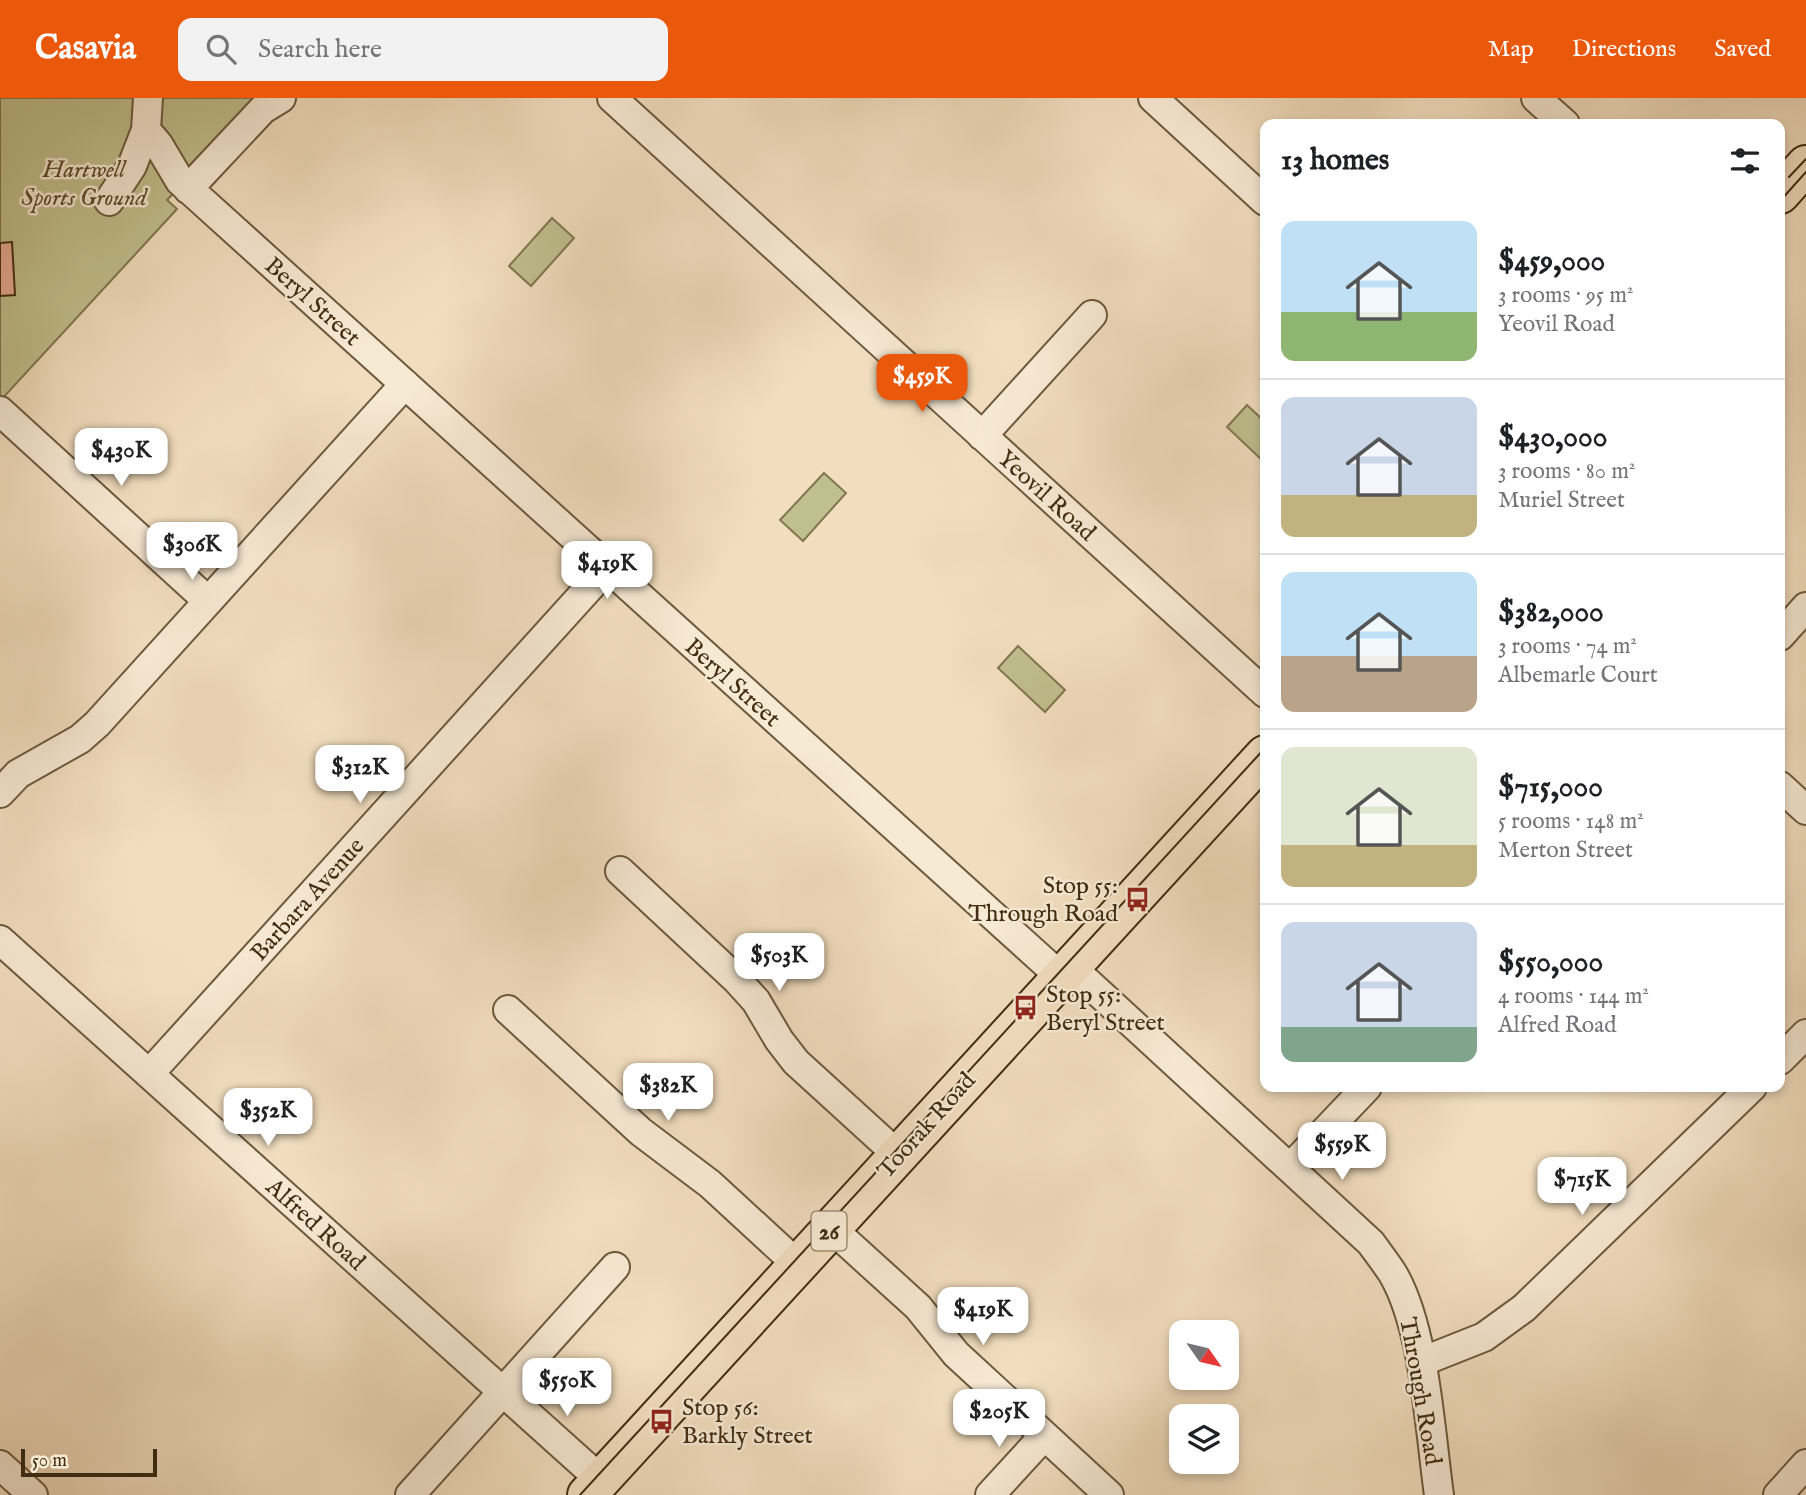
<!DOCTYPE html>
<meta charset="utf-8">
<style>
:root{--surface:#fff;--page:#f2f2f2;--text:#202124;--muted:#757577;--line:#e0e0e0;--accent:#ea580c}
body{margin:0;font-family:"IM FELL English",serif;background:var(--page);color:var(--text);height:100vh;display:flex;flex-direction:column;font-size:26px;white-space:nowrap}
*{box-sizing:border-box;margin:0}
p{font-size:23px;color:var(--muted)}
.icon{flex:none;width:38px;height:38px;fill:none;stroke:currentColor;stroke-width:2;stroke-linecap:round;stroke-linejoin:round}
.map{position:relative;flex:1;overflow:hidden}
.panel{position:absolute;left:1260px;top:21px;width:525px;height:973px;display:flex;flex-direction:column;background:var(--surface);border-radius:14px;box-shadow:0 4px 10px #0003}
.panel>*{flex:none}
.needle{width:46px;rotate:124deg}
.buttons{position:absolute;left:1169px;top:1222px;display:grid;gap:14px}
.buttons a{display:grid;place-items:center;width:70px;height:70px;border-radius:14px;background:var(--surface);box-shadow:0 4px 10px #0003;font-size:35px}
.scale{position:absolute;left:21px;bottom:18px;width:136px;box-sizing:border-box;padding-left:7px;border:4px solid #412d11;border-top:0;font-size:19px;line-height:24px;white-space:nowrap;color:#412d11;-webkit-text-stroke:5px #f7ead5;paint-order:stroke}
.price{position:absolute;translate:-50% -60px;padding:0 16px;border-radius:14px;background:#fff;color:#222;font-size:23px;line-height:46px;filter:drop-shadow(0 2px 4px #0008)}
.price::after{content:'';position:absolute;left:50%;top:42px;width:21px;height:16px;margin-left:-10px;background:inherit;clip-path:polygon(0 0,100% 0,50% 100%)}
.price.on{background:var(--accent);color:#fff}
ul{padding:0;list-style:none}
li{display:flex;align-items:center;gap:21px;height:175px;padding:0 21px}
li+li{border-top:2px solid var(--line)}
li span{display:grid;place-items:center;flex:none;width:196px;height:140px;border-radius:14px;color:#555}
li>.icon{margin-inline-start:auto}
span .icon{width:84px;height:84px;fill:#fffc;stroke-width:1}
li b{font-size:30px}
h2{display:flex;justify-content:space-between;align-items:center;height:84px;padding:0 21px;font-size:30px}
header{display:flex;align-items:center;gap:42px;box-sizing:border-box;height:98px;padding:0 35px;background:var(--accent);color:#fff}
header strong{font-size:33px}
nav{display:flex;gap:38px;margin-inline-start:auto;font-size:24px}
.search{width:490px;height:63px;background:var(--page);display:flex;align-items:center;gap:18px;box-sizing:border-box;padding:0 24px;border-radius:14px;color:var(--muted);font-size:26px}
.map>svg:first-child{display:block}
.green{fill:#c0c08e;stroke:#807650;stroke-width:2}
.building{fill:#eaae96;stroke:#412d11;stroke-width:2}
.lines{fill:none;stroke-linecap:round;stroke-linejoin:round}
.minor-casing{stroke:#6d593c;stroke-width:32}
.highway-casing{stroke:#412d11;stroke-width:42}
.minor{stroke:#f7ead5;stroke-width:28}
.highway{stroke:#f2debf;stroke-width:38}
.tram{stroke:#412d11;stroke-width:2}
.labels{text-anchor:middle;stroke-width:5;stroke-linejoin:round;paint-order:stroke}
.shield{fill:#f7ead5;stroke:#78664c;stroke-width:2}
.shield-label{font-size:23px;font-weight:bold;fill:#412d11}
.park-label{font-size:24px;font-style:italic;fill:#5a4a2a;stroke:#f7ead5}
.street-label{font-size:24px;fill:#412d11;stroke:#f7ead5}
.poi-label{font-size:24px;fill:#412d11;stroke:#f7ead5;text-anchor:start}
</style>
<header>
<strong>Casavia</strong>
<div class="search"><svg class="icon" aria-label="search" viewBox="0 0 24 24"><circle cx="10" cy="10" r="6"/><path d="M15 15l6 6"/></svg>Search here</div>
<nav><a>Map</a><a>Directions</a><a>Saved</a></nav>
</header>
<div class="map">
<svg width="1806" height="1397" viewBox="0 0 1806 1397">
<rect width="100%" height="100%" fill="#f2debf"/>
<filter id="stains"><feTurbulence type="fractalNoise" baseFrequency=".00286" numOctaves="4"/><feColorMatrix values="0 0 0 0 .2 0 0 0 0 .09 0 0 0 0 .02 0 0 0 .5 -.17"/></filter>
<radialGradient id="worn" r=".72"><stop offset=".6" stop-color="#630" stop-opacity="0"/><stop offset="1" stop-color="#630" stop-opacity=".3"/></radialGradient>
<path class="green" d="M0,0h263l-96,102 10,9 -177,192z
M552,120l22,20 -43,48 -22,-20z
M1247,307l18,17v41l-38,-36z
M824,375l22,20 -43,48 -23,-21z
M1018,548l47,44 -20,22 -47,-44z"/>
<path class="building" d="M12,144l3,53 -15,1v-53z"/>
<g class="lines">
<defs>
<path id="minor" d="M148,0l-2,32 12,14 22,37 881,796
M612,0l653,595
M1153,0l112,103
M1536,0l29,26
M188,91l75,-80 18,-11
M109,103l23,-35 14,-36
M0,313l208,190
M982,338l110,-121
M1780,538l26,-29
M1780,688l26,24
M0,695l18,-19 62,-35 17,-15 308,-340
M620,773l117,109 19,21 23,39 17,22 102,93
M0,842l601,540
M1071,869l300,276c7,10 15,20 22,31 32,55 37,157 46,221
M508,912l133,122 69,52 88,81
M1780,962l26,-26
M149,976l458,-506
M1291,1069l76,-80
M831,1130l87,79 38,47 153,141
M1421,1264l63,-25 40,-29 228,-221
M0,1367l33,30
M410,1397l205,-228
M990,1397l54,-59
M1778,1397l28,-31"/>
<path id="highway" d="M1780,96l26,-29
M587,1397l678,-740"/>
</defs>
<use href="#minor" class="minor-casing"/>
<use href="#highway" class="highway-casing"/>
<use href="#minor" class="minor"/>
<use href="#highway" class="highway"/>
<path class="tram" d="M1789,79l17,-18
M1780,103l26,-29
M580,1397l685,-747"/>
</g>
<defs>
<symbol id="bus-bare" viewBox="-9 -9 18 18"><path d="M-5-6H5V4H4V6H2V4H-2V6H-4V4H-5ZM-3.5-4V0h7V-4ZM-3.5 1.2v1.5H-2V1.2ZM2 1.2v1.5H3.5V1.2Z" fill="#8f2418" stroke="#f7ead5" stroke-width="2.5" paint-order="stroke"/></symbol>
</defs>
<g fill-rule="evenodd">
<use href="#bus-bare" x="1120" y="784" width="35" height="35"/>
<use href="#bus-bare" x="1008" y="892" width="35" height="35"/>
<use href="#bus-bare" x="644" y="1306" width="35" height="35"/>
</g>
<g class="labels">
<rect class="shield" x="811.5" y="1113.5" width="35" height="39" rx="5"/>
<g class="shield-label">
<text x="829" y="1141">26</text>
</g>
<g class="park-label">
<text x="84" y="79">Hartwell<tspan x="84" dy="28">Sports Ground</tspan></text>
</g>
<g class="street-label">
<text transform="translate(313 203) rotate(42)" y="8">Beryl Street</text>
<text transform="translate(1047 397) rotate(42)" y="8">Yeovil Road</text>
<text transform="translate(733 584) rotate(42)" y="8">Beryl Street</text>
<text transform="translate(307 801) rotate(-48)" y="8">Barbara Avenue</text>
<text transform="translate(926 1027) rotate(-48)" y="8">Toorak Road</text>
<text transform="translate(316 1126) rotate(42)" y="8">Alfred Road</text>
<text transform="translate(1421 1293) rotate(80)" y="8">Through Road</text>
</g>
<g class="poi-label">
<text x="1118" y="795" text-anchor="end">Stop 55:<tspan x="1118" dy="28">Through Road</tspan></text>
<text x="1046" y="904">Stop 55:<tspan x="1046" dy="28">Beryl Street</tspan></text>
<text x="682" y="1317">Stop 56:<tspan x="682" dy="28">Barkly Street</tspan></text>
</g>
</g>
<rect width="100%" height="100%" filter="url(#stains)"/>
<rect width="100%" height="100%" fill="url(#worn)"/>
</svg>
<div class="buttons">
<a><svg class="needle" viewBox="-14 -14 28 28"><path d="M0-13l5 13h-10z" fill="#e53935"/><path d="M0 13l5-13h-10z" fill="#757577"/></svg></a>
<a><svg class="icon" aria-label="layers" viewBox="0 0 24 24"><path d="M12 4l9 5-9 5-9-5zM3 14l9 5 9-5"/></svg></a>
</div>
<div class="scale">50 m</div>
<b class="price on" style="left:922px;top:316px">$459K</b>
<b class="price" style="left:121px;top:390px">$430K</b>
<b class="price" style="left:192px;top:484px">$306K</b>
<b class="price" style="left:607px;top:503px">$419K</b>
<b class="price" style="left:360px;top:707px">$312K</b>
<b class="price" style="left:779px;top:895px">$503K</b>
<b class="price" style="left:668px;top:1025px">$382K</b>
<b class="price" style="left:268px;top:1050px">$352K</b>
<b class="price" style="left:1342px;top:1084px">$559K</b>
<b class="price" style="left:1582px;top:1119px">$715K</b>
<b class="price" style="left:983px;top:1249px">$419K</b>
<b class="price" style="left:567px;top:1320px">$550K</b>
<b class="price" style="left:999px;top:1351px">$205K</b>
<section class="panel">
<h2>13 homes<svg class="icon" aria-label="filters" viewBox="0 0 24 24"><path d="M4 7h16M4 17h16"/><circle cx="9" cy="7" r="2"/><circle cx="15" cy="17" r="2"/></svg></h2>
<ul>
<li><span style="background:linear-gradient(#bfe0f5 65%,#8fb573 0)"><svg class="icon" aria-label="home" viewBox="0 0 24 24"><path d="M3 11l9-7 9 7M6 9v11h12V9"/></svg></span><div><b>$459,000</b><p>3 rooms · 95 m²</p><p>Yeovil Road</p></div></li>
<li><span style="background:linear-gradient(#c9d6e8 70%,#c2b280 0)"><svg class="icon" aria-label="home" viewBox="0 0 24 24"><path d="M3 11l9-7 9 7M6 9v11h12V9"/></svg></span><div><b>$430,000</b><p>3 rooms · 80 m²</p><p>Muriel Street</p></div></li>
<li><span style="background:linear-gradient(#bfe0f5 60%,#b9a48a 0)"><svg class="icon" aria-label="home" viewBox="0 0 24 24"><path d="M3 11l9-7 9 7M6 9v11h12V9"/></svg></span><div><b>$382,000</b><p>3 rooms · 74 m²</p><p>Albemarle Court</p></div></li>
<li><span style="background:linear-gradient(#dfe7d0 70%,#c2b280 0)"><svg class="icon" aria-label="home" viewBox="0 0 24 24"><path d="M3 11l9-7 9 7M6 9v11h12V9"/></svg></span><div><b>$715,000</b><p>5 rooms · 148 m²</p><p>Merton Street</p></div></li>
<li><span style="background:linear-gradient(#c9d6e8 75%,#7fa58c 0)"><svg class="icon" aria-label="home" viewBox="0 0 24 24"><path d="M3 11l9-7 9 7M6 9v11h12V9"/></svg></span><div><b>$550,000</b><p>4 rooms · 144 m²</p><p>Alfred Road</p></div></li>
</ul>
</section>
</div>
